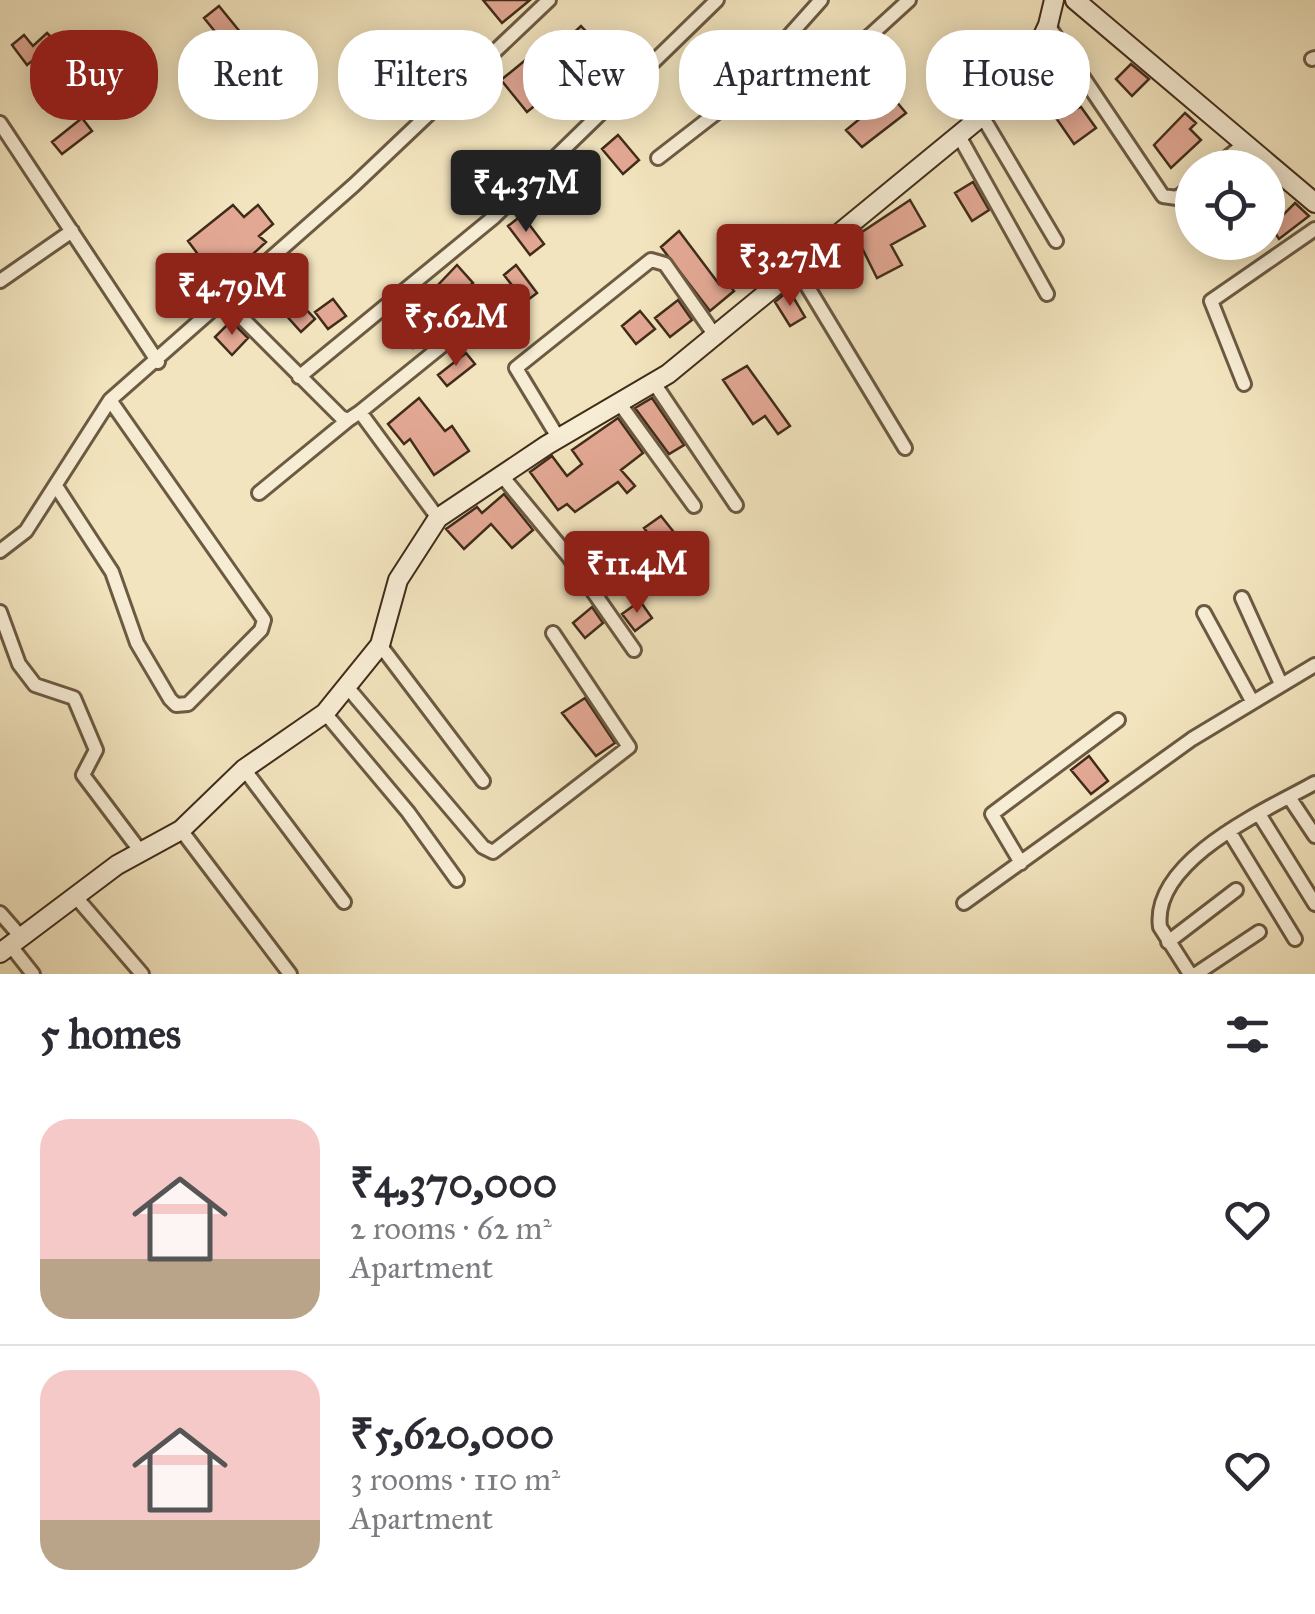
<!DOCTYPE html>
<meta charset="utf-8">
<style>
:root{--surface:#fff;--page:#f7f7f7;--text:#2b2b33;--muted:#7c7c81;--line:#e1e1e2;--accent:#8f2418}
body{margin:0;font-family:"IM FELL Great Primer",serif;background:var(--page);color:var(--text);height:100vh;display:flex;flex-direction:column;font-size:38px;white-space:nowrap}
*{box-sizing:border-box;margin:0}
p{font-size:32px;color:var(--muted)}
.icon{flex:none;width:55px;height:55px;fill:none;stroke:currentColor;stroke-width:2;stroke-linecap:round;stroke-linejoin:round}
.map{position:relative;height:974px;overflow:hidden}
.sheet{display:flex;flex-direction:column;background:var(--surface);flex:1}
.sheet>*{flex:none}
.banner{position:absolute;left:30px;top:30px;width:1255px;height:90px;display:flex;gap:20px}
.buttons{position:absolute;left:1175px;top:150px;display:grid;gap:20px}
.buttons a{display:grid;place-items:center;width:110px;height:110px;border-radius:50%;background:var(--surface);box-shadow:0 5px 25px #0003;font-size:50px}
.price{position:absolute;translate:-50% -85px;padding:0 22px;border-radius:10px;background:var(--accent);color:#fff;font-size:32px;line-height:65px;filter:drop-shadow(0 2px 5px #0008)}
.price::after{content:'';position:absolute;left:50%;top:60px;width:30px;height:22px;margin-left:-15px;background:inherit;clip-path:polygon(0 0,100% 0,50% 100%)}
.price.active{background:#222;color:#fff}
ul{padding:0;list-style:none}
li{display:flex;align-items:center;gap:30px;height:250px;padding:0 40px}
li+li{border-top:2px solid var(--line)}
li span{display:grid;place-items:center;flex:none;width:280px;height:200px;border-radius:30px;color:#555}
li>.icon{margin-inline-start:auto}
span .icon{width:120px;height:120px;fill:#fffc;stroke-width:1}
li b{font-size:42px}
h2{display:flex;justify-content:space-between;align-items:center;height:120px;padding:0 40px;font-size:42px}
.tag{padding:0 35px;border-radius:40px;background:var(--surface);box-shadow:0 5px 25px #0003;font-size:35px;line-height:90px}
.tag.active{background:var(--accent);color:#fff}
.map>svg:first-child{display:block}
.building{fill:#e3a894;stroke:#402c19;stroke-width:2.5}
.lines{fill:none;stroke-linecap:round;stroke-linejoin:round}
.street-casing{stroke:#6c5a42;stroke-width:18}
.secondary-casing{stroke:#402c19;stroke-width:22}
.street{stroke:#f7edd5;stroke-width:12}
.secondary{stroke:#f7edd5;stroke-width:18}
</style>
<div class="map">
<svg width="1315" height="974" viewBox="0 0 1315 974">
<rect width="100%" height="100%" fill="#f2e4be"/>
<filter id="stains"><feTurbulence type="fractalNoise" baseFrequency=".002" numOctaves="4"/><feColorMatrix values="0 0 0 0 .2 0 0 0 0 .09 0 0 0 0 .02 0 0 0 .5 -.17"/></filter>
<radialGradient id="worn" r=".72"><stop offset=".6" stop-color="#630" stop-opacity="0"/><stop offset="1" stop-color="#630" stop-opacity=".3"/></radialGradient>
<path class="building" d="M483,0h47l-28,23z
M219,6l43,53 -15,12 -43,-53z
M581,26l22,23 -12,11 -21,-24z
M47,33l9,9 -29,23 -15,-20 12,-10 9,11z
M534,53l26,32 -33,27 -26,-32z
M1131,64l18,15 -17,17 -16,-17z
M604,70l9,10 -23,23 -10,-10z
M890,94l16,19 -44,34 -16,-17z
M1081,107l15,21 -22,16 -20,-29z
M1185,113l11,10 -6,6 11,11 -30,28 -17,-23z
M82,118l10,13 -30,23 -10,-12z
M618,135l21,25 -16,14 -21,-25z
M973,182l16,28 -17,11 -17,-28z
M910,200l15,26 -34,19 11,20 -25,13 -21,-42z
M1295,203l14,13 -30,23 -11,-17 8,-6 2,4z
M233,205l11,12 14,-12 15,19 -14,12 7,6 -66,61 -27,-31 24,-19 -9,-12z
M522,215l22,29 -14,11 -22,-29z
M679,231l40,53 5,-5 10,12 -24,20 -49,-64z
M457,265l16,18 -27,24 6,8 -39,33 -17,-19z
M516,265l21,28 -12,9 -21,-27z
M789,290l16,27 -15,9 -15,-24z
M290,292l25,27 -14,13 -25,-28z
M333,299l13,17 -18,13 -13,-17z
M678,300l14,20 -22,17 -15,-19z
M640,311l15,18 -19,15 -14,-18z
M231,321l17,17 -16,17 -17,-18z
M466,353l9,11 -28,22 -9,-11z
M747,366l43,60 -12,8 -13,-18 -12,8 -30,-44z
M419,398l26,33 7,-5 17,25 -35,24 -24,-36 -6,5 -16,-20z
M652,398l32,47 -15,9 -34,-46z
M618,418l25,35 -22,17 14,16 -8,7 -9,-11 -43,30 -8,-8 -9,6 -28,-38 22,-16 15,20 15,-12 -10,-14z
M504,494l29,36 -21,18 -21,-24 -27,25 -18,-20 31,-22 5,6z
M661,516l43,54 -23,17 -15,-20 5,-3 -27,-36z
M640,601l12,17 -17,13 -13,-17z
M592,607l11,16 -18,15 -12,-15z
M585,698l30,45 -19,13 -34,-43z
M1089,756l19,25 -17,13 -20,-24z"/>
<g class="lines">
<defs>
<path id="street" d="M1048,25l115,171 14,2 15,-12
M1312,59l3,-1
M795,104l114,-104
M982,116l74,125
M0,123l158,239
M959,136l88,158
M658,158l71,-55 92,-103
M1215,168l30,-25
M798,271l107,177
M0,281l72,-50
M225,301l116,116 7,3 12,-8 78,106
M299,377l195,-160 223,-217
M654,383l82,122
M1244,384l-33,-83 104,-72
M620,404l74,102
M360,412l146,-118
M559,439l-43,-71 135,-108 14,4 51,73
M502,476l67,81 65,93
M56,486l56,86 25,71 33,56 6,6 12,-1 73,-74 3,-10 -154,-220
M259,493l89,-73
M0,551l26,-20 84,-131 244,-215 195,-185
M1242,598l39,86
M0,612l19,52 16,21 39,13 22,52 -13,25 58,77
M1204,613l48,88
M380,645l103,136
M348,688l135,159 10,5 136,-105 -76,-114
M325,713l83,99 49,68
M244,769l100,133
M1289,797l26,39
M1259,814l56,90
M181,830l109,144
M1229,831l66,108
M1021,863l-29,-49 126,-94
M75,896l67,78
M964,903l228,-164 123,-74
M0,913l21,24
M1168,942l68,-52
M10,945l23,29
M1190,974l-30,-47c-9,-67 108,-118 155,-144
M1196,974l63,-42"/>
<path id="secondary" d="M1075,0l240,203
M0,953l117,-88 64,-35 63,-61 81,-56 55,-68 18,-65 40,-62 109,-73 121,-71 314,-258 47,-50 19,-41 6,-25"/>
</defs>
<use href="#street" class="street-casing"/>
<use href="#secondary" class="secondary-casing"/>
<use href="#street" class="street"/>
<use href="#secondary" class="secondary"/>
</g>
<rect width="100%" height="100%" filter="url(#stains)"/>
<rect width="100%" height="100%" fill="url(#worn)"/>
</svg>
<div class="buttons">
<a><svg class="icon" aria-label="locate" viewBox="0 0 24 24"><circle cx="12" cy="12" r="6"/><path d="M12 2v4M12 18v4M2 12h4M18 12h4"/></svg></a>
</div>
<b class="price active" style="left:526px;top:235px">₹4.37M</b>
<b class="price" style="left:790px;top:309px">₹3.27M</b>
<b class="price" style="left:232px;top:338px">₹4.79M</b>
<b class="price" style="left:456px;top:369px">₹5.62M</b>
<b class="price" style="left:637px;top:616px">₹11.4M</b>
<div class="banner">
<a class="tag active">Buy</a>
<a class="tag">Rent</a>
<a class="tag">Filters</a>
<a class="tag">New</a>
<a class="tag">Apartment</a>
<a class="tag">House</a>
</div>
</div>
<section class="sheet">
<h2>5 homes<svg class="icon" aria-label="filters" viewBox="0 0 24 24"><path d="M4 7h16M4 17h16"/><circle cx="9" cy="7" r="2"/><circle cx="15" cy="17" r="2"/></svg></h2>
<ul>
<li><span style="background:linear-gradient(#f6c9c9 70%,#b9a48a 0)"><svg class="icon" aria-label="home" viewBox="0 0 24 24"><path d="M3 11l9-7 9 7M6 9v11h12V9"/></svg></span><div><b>₹4,370,000</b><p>2 rooms · 62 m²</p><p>Apartment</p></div><svg class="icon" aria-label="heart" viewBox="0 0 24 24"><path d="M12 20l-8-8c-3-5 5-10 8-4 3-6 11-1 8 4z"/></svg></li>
<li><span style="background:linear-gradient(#f6c9c9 75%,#b9a48a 0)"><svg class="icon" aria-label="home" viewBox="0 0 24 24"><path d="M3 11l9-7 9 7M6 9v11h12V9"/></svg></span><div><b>₹5,620,000</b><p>3 rooms · 110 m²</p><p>Apartment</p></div><svg class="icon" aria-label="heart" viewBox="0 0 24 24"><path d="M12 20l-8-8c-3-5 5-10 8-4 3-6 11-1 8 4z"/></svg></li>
</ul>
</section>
